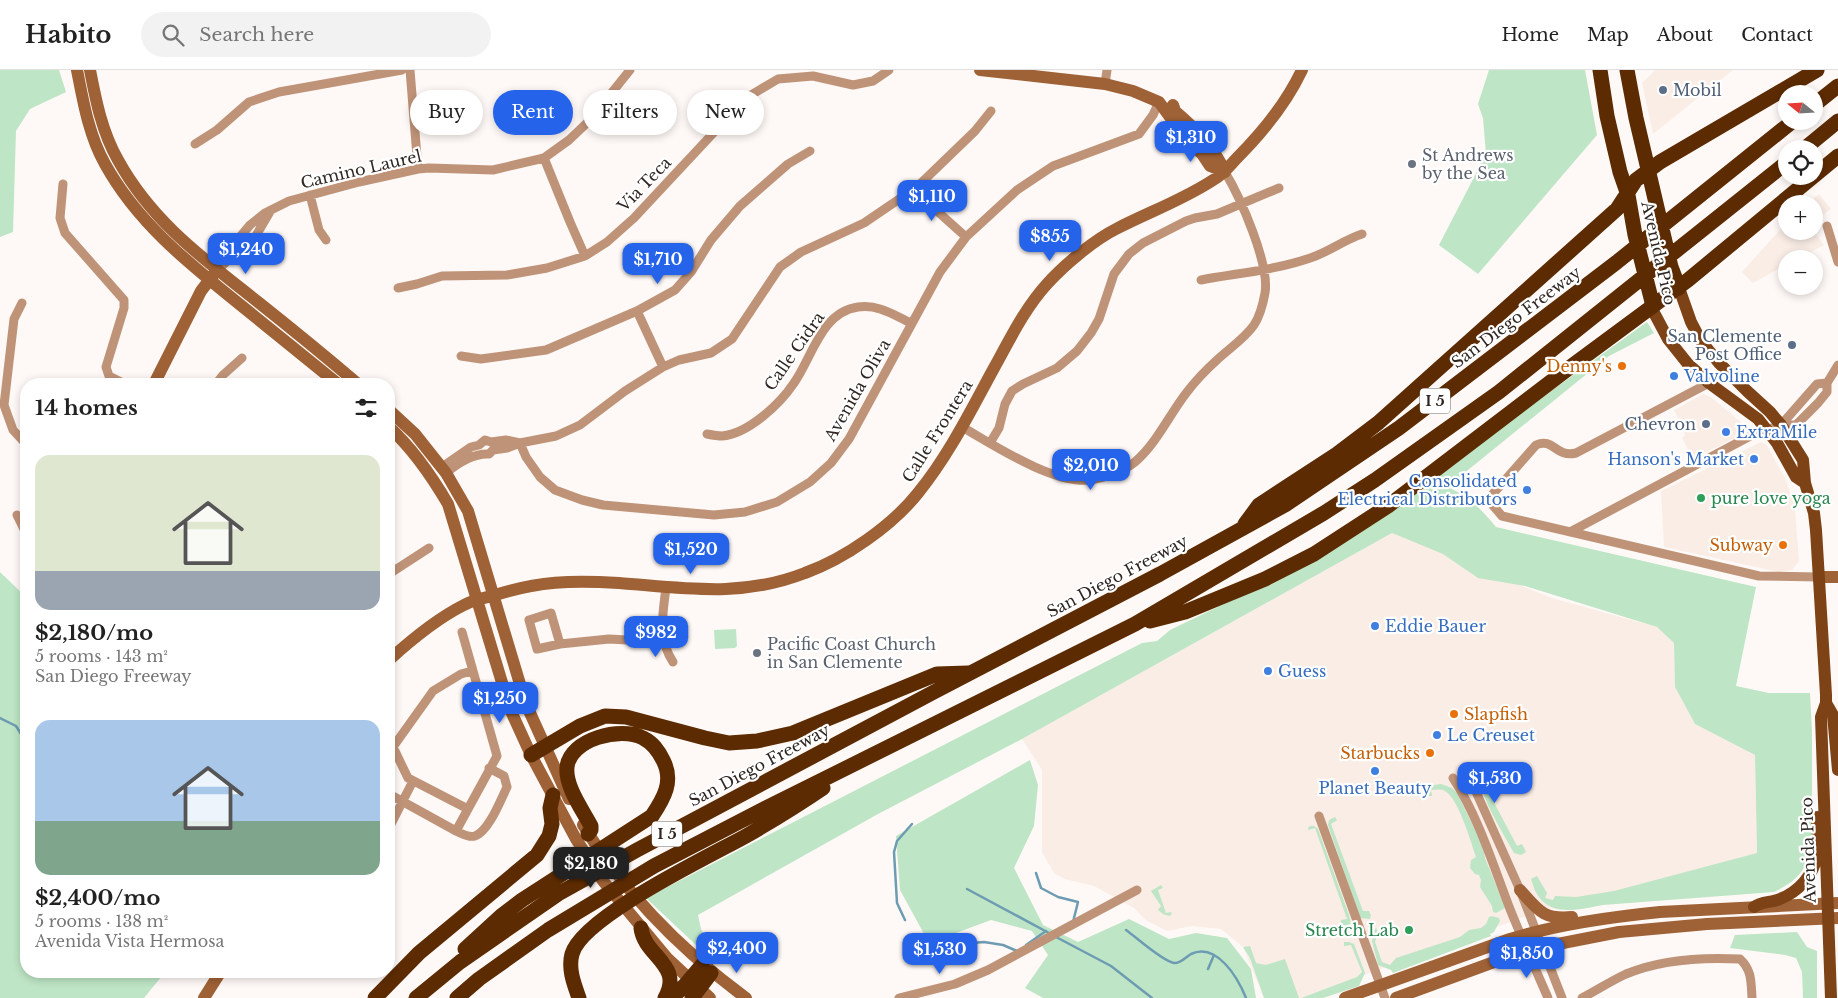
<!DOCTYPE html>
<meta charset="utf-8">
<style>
:root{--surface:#fff;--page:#f2f2f2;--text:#222;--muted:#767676;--line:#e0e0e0;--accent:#2563eb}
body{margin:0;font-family:"Libre Baskerville",serif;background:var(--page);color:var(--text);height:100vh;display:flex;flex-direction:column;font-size:19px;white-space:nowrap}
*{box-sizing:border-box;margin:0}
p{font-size:16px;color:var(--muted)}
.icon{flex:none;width:28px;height:28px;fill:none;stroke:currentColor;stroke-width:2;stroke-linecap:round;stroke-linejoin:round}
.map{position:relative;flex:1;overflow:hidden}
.panel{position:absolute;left:20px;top:308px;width:375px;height:600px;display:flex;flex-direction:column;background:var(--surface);border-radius:20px;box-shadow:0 2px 8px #0003}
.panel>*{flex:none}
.hud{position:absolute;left:410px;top:20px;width:475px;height:45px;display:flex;gap:10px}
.needle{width:32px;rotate:288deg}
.fabs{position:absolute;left:1778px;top:15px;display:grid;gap:10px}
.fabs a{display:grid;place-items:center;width:45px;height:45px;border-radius:50%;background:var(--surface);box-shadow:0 2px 8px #0003;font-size:25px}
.price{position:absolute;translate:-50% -42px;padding:0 11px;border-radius:10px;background:var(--accent);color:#fff;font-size:16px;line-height:32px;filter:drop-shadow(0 1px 2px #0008)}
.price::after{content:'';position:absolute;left:50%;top:30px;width:15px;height:11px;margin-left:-8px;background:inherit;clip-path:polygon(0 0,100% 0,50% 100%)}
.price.current{background:#222;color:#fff}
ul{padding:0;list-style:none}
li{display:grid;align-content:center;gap:10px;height:265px;padding:0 15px}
li span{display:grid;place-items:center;height:155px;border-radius:15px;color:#555}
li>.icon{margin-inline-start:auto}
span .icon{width:90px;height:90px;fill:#fffc;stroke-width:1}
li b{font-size:21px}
h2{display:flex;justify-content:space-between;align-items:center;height:60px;padding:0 15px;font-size:21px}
.tag{padding:0 18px;border-radius:22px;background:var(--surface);box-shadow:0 2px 8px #0003;font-size:18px;line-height:45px}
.tag.current{background:var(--accent);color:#fff}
header{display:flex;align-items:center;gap:30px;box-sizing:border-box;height:70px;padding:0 25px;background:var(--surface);border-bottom:1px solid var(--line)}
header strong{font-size:24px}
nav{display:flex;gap:28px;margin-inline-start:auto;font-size:18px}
.search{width:350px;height:45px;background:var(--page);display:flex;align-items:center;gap:12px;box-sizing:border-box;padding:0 18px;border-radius:28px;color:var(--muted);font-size:19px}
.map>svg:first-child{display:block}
.built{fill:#faede6}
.green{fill:#bee5c5}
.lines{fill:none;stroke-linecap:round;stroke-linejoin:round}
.stream{stroke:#6d9cb2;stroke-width:2.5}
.street{stroke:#bf9378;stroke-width:9}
.secondary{stroke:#9f6136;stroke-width:12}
.primary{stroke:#7d4215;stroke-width:12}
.highway{stroke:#5c2b01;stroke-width:15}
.service-dot{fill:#5c6f8a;stroke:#fff;stroke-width:2}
.worship-dot{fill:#6b7280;stroke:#fff;stroke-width:2}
.food-dot{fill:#e8710a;stroke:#fff;stroke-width:2}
.shop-dot{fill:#3f7fe0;stroke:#fff;stroke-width:2}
.leisure-dot{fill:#2e9e5b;stroke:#fff;stroke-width:2}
.labels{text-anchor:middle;stroke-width:4.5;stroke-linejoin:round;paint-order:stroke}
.shield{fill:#fff;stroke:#6e6864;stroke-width:1}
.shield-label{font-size:15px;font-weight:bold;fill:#302722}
.service-label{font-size:16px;fill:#4e5e75;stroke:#fff;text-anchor:end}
.worship-label{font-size:16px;fill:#5b616d;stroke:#fff;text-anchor:start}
.street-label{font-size:16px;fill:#302722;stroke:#fff}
.food-label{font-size:16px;fill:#c56008;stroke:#fff;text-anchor:end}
.shop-label{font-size:16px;fill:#366cbe;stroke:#fff;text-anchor:start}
.leisure-label{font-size:16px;fill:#27864d;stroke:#fff;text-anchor:start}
</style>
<header>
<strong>Habito</strong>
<div class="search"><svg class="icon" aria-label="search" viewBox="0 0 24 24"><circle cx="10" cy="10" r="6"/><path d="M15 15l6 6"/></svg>Search here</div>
<nav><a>Home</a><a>Map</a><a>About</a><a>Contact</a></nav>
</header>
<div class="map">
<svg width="1838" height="928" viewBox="0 0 1838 928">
<rect width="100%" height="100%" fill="#fef9f6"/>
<path class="built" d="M1655,0h78l-80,64 -11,-51z
M1819,124l12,15 -14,10 -3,12 10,14 -26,14h-12v6l-33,18 -11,-11 44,-49v8h28v-27h-6z
M1703,324l8,3 32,27v10l-50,25 -11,-21 3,-3 -11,-25z
M1761,372l5,2 20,36 9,28 4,53 -7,9 -13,2 -115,-25 -3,-56z
M1392,463l160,65 105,29 17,16 1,44 20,37 60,31 2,98 -196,57 -10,-2 -8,2 -242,88h-37l-21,-51 -22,-18 -29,-3 -25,5 -20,-10 -13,-13 -40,-22 -29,-7 -11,-6 -12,-21v-82l-20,-31z"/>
<path class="green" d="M0,0h59l7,22 -36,17 -14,22 -3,101 -13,5z
M1489,0h96l12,65 -119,139 -39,-29 47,-91 -3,-36 -5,-14z
M1647,252l7,11 -45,23 -162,131c21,8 35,23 49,40l260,60 -20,99 33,7h41l2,38v114c-5,25 -15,36 -38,47l-171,13c-22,4 -52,13 -66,-11 -3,-4 -4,-10 -6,-15l6,-3 10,17 -2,5 8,2 2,-4 21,1 38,-6 143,-38 -2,-98 -60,-31 -20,-37 -1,-44 -17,-16 -132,-41 -47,-8 -35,-24 -51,-21 -370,206 -144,75 -180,101 3,14 16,27 -5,4 -66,-62 496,-255 15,-2 13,-11 149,-72z
M0,502l26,25v374h140l-22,27h-144z
M736,559l1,17 -2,2 -20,1 -1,-19z
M1030,690l8,25 -4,41 -20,42 29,57 35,17 51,-23 40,20 27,-6 31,5 24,31 5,29h-213l-18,-10 23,-33 -16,-24 -41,-11 -62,23 -29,-53 -4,-54z
M1500,697l6,1 -12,6 2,5 -3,11 -4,3 28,53 5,-2 4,8 -5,3 -7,-2c-6,-11 -13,-22 -19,-34 -11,-21 -21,-37 5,-52z
M1441,714l11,4 5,5 26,53 2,12 20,50 -9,5 -3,-1 -1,-6 -12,-19 1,-7 -2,-5 -4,-1 -5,-6 1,-8 5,-3c-5,-14 -18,-62 -33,-67 -3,-1 -8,0 -12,0l1,6h-6l1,-10z
M1335,747l2,3 -6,4 32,87h6l2,4 -1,4 -10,-1 -32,-93 1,-5z
M1310,756h4l4,3 31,86 2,8 -6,5 -4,-4v-4l6,-1 -32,-91 -7,2v-2z
M1161,815l2,3 -5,2 8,23 5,-1 1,2 -3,2 -6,-2 -5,-4 3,-4 -10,-15z
M1492,846l7,2 1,3 -6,11 -4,2 1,2 -98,37 -2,-3 -13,-5 -6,-24 1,-6 -1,-1 4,-6 2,4 -3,10 7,20 8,3 6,-7 64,-21 9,-7 12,-2 5,-4 3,-7z
M1797,862l10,15 10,4v47h-14l-1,-26 -6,-14 -11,-3 -55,-7 5,-13z
M1344,872h5l5,2 11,29 -6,13 -36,12h-22l56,-21 5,-5 -11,-27 -7,1z
M1250,876l6,17 10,2 19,-6 14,39h-35l-14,-40 -7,-11z"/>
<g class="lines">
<path class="stream" d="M0,648l16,8 10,16
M1036,803l5,15 17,9 20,5 -5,20
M967,819l82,44
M905,850l-8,-17 -3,-51 3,-11 15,-17
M1126,860c10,7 36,31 48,33 6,1 12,-6 17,-9 26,-12 47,24 55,44
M1056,867l55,29 41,32
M945,873l13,1 26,-2 19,3 14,6
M1026,875l20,-14
M1208,899l6,-14"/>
<path class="street" d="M410,0l8,99
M1105,14l2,-14
M195,74l22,-14 32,-28 30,-10 123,-22
M544,88l26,64 15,34
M63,114l-3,34 5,15 59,67v8l-18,59 3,9 16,8
M917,117l20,24 29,26
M310,125l9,35 7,10
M1827,156l11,36
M221,197l14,-14 19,-14 17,-29
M217,200l7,-14 26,-31 15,-12 24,-12 70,-19 59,-13 11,-1 64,2 51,-12 25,-18 20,-19 41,-51
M1201,210c37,-7 76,-10 112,-23 17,-6 31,-17 49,-23
M398,218l19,-4 25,-8 65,-1 40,-7 38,-12 22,-14 27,-24 112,-120 32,-19 35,-3 40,9 20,-4 16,-11
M22,233l-8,16 -10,86 9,25 13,14
M637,241l26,56
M461,286l20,3 65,-9 91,-39 38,-21 16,-18 20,-32 29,-34 48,-42 22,-13
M1709,313l-133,70c-21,5 -22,-16 -40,-8l-45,51 -1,6 12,14 257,60 60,1
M216,314l7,-9 19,-17
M1781,355l36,-41 10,-1
M962,357c32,18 90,57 128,53 14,-2 34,-9 45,-18 22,-19 34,-47 52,-70 9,-12 20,-23 31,-33 12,-11 27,-21 36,-34 6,-9 9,-21 11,-32 5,-29 -25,-96 -40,-121
M707,364c5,1 10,2 15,2 26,-2 58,-32 72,-53 18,-25 27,-71 64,-76 20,-3 36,8 53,16
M520,373l6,14 14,20 15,13 27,10 21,5 111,10 31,-3 32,-10 33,-20 21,-19 18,-24 91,-167 26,-35 51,-47 36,-24 86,-32 14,-19 6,-13
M990,373l9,-15 6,-24 7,-13 11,-7 34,-16 20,-17 14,-18 8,-14 15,-45 15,-20 14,-11 43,-22 9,-3 22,-4 62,-26
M442,397l29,-20 8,-2 6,-5 6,2 15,-2 14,3
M446,403c12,-10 27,-20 43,-19l4,-4 14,-2 13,-5 36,-7 24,-11 45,-34 38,-24 16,-7 32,-7 21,-14 48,-72 21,-15 63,-29 53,-36 58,-56 16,-20
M17,445l9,18
M1570,462l184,-98 27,-9h15l22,-22 9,-11v-9l11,-18
M389,504l40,-26
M666,517c-3,28 -9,50 7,75
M462,562l35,124 -29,53
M560,574l-9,-31 -22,7 8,29 23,-5 49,-5 54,3
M1468,704l52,116 42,108
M1453,708c26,40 40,87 57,131 12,30 25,59 38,89
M389,724l67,37c5,2 12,7 19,5 14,-5 26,-37 32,-49l-3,-11 -15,-8
M1319,746l66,182
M389,758l24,-47
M456,761l12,-22 -60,-31 -15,-31 40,-56 28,-17 11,-3
M899,928l56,-14 33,-14 149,-80
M1582,928c15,-8 29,-17 44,-24 36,-15 76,-17 114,-15 12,11 11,23 12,39"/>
<path class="secondary" d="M77,0c6,31 12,66 28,94 32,58 82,98 133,139 33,27 67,54 100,81
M90,0c6,31 12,62 28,90 34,62 86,99 140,142 34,27 67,54 100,82
M980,0l125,14 28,7 26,11 11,15 10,8 11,19 11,10 8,12 15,6
M1173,35l2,6c20,17 39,36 50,61
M154,314l47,-93 13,-17
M389,340l26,24 31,39 22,38 58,193 43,95
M389,357c24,22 42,48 59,77l62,205 21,46 45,84 27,42 65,78 42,39
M1819,507h19
M389,590c22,-20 49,-42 75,-55 9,-5 19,-7 28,-9 46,-15 80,-16 127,-13 66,5 122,15 186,-10 39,-14 87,-47 113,-80 31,-38 53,-83 76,-125 16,-29 31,-60 53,-84 17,-19 47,-44 69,-55 31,-16 64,-28 94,-47 11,-6 18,-14 26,-23 27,-27 50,-55 66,-89
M583,755c42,69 98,125 163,173
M1520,820c18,20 23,30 52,27
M204,928l17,-27
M1345,928l165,-59c48,-15 100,-22 150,-27l178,-9
M1396,928l131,-48 92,-18 88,-8 131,-6"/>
<path class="primary" d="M1679,218l12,34 10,19 18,22 28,28 23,21 11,13 22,35 2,23 9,30 2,17 10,165v8l-5,14 10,281
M1651,237l17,32 20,25 21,19 49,36 19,24 19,34 9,6
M1826,633l7,12 5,55
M1754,837c8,-6 17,-4 26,-8 18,-7 33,-23 37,-43 2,-12 0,-27 0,-39"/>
<path class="highway" d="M1600,0l7,46 13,56 8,23 7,40 17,67 -1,5
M1627,0l9,48 35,149 8,21
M1814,35l24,-19
M1804,79l34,-28
M1245,454l14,-19 78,-51 41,-31 239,-214 19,-29 24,-18 157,-92
M1150,551l35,-9 80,-33 49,-25 74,-48 177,-135 123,-91 150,-124
M531,685l49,-29 25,-10 21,1 79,21 24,5 28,-2 36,-8 144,-59 31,-1
M641,858c3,28 43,37 24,70
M465,879l36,-33 21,-16 130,-84c12,-18 22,-35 11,-56 -5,-10 -10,-17 -20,-22 -22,-12 -73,1 -76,29 -2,19 15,42 24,59v4l-3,4
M375,928l44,-45 118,-98 12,-19 3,-12 -2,-16 3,-13
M416,928l44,-36 98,-68 79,-44 295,-157 228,-119 125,-69 114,-77 218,-166 176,-141
M457,928l22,-19 69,-49 106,-64 110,-57 371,-185 189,-111 51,-33 124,-88 287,-229
M579,928c-5,-14 -11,-29 -7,-44 10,-37 138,-98 174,-118 26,-15 52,-31 77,-48
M672,928l13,-13 17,-20
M692,928l19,-25"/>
</g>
<g class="service-dot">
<circle cx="1663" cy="20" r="5"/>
<circle cx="1792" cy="275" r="5"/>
<circle cx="1706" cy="354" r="5"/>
</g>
<g class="worship-dot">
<circle cx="1412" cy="94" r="5"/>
<circle cx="757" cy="583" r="5"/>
</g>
<g class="food-dot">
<circle cx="1622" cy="296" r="5"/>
<circle cx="1783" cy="475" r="5"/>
<circle cx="1454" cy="644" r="5"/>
<circle cx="1430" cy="683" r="5"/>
</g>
<g class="shop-dot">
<circle cx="1674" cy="306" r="5"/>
<circle cx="1726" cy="362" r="5"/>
<circle cx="1754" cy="389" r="5"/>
<circle cx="1527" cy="420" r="5"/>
<circle cx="1375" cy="556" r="5"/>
<circle cx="1268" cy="601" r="5"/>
<circle cx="1437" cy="665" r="5"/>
<circle cx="1375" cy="701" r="5"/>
</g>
<g class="leisure-dot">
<circle cx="1701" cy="428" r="5"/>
<circle cx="1409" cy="860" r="5"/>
</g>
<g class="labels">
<g class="shield">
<rect x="1420" y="318.5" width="30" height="25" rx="4"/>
<rect x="652" y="751.5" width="30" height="25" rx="4"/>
</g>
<g class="shield-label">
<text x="1435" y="336">I 5</text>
<text x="667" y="769">I 5</text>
</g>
<g class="service-label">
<text x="1673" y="26" text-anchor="start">Mobil</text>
<text x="1782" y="272">San Clemente<tspan x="1782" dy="18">Post Office</tspan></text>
<text x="1696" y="360">Chevron</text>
</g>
<g class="worship-label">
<text x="1422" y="91">St Andrews<tspan x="1422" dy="18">by the Sea</tspan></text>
<text x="767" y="580">Pacific Coast Church<tspan x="767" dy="18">in San Clemente</tspan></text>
</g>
<g class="street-label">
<text transform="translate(361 99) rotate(-13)" y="6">Camino Laurel</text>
<text transform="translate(644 114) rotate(-46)" y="6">Via Teca</text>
<text transform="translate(1659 183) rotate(77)" y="6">Avenida Pico</text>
<text transform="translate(1516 247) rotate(-37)" y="6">San Diego Freeway</text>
<text transform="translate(794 281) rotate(-55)" y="6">Calle Cidra</text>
<text transform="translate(857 320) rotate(-60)" y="6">Avenida Oliva</text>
<text transform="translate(937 361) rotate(-58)" y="6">Calle Frontera</text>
<text transform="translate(1117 506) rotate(-28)" y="6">San Diego Freeway</text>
<text transform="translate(759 695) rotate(-28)" y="6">San Diego Freeway</text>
<text transform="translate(1808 780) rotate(-92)" y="6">Avenida Pico</text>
</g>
<g class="food-label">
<text x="1612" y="302">Denny's</text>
<text x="1773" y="481">Subway</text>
<text x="1464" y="650" text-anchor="start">Slapfish</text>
<text x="1420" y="689">Starbucks</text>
</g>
<g class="shop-label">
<text x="1684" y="312">Valvoline</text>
<text x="1736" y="368">ExtraMile</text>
<text x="1744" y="395" text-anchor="end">Hanson's Market</text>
<text x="1517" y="417" text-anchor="end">Consolidated<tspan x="1517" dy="18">Electrical Distributors</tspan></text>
<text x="1385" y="562">Eddie Bauer</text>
<text x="1278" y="607">Guess</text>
<text x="1447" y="671">Le Creuset</text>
<text x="1375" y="724" text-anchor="middle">Planet Beauty</text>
</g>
<g class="leisure-label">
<text x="1711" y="434">pure love yoga</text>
<text x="1399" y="866" text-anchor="end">Stretch Lab</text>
</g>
</g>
</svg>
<div class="fabs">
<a><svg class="needle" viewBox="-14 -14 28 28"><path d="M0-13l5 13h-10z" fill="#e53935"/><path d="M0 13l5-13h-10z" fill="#767676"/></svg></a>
<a><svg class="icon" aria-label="locate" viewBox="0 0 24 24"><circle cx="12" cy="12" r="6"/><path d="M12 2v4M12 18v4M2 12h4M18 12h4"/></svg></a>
<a>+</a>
<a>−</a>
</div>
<b class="price" style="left:1191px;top:93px">$1,310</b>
<b class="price" style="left:932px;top:152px">$1,110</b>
<b class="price" style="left:1050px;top:192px">$855</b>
<b class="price" style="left:246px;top:205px">$1,240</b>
<b class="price" style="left:658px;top:215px">$1,710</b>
<b class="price" style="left:1091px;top:421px">$2,010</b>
<b class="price" style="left:691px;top:505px">$1,520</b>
<b class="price" style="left:656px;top:588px">$982</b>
<b class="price" style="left:500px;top:654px">$1,250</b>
<b class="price" style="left:1495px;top:734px">$1,530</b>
<b class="price current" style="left:591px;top:819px">$2,180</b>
<b class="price" style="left:737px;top:904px">$2,400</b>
<b class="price" style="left:940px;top:905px">$1,530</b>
<b class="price" style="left:1527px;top:909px">$1,850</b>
<div class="hud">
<a class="tag">Buy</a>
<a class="tag current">Rent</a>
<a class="tag">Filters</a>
<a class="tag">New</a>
</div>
<section class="panel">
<h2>14 homes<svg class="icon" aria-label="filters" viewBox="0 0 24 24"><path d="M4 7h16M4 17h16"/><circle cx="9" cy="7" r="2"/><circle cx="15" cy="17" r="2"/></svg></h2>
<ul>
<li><span style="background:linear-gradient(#dfe7d0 75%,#9aa5b1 0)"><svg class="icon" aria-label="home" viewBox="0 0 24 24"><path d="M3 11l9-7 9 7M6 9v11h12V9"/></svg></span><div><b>$2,180/mo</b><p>5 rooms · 143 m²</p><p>San Diego Freeway</p></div></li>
<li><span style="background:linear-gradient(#a9c7e8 65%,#7fa58c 0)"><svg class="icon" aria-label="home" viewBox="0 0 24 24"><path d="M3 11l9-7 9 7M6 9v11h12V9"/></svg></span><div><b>$2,400/mo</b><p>5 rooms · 138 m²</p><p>Avenida Vista Hermosa</p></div></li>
</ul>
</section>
</div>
